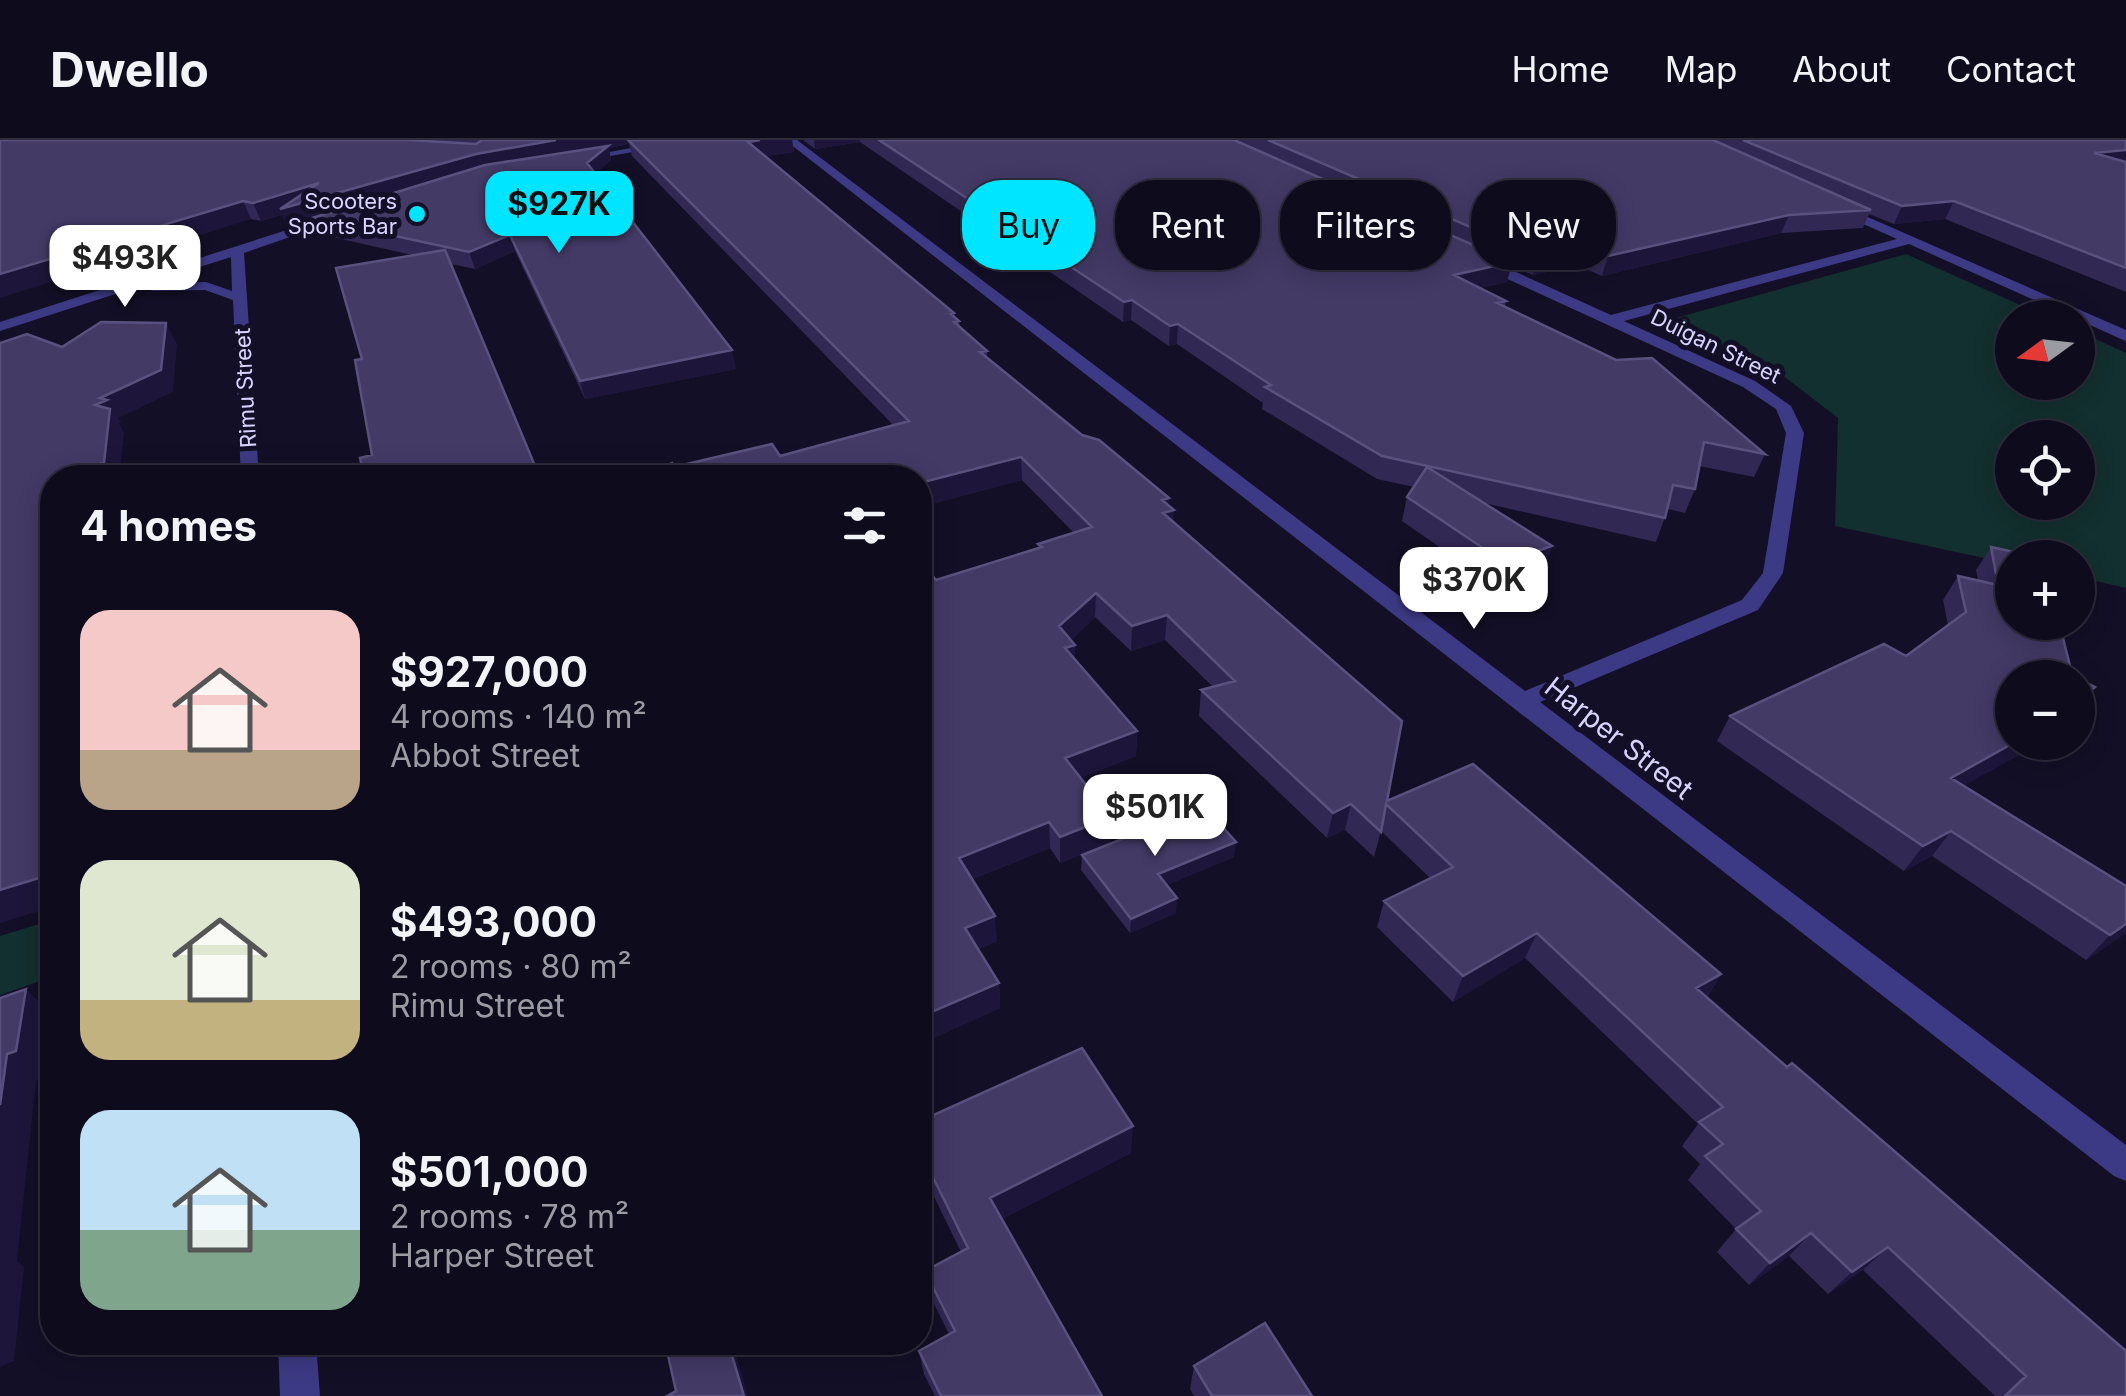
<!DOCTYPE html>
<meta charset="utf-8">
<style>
:root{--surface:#0e0b1c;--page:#171425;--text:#f1f3f6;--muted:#9b9ba3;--line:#2e2b3b;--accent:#00e5ff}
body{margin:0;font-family:Inter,sans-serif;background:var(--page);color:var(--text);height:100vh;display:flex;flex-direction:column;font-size:38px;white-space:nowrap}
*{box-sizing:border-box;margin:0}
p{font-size:32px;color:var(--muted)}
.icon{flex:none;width:55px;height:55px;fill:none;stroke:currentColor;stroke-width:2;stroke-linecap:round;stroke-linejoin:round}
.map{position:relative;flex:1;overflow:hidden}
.panel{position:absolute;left:40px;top:325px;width:892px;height:890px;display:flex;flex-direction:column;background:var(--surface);border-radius:40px;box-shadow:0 5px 25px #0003,0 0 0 2px var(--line)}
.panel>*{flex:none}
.banner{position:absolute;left:962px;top:40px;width:950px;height:90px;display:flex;gap:20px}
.needle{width:65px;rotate:255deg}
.buttons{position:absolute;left:1995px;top:160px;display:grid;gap:20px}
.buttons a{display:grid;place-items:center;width:100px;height:100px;border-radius:50%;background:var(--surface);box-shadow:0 5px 25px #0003,0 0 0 2px var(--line);font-size:50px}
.price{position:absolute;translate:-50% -85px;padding:0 22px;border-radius:20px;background:#fff;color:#222;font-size:32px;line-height:65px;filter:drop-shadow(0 2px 5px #0008)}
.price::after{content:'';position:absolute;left:50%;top:60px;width:30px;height:22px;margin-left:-15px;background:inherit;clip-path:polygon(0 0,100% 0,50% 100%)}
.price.on{background:var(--accent);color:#111}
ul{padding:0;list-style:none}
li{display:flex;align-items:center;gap:30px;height:250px;padding:0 40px}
li span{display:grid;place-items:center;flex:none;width:280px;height:200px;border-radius:30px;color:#555}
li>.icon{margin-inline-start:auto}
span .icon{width:120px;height:120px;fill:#fffc;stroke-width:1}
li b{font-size:42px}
h2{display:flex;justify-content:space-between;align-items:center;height:120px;padding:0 40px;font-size:42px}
.tag{padding:0 35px;border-radius:40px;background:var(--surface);box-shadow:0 5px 25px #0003,0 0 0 2px var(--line);font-size:35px;line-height:90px}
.tag.on{background:var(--accent);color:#111}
header{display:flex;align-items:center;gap:60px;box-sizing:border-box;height:140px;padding:0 50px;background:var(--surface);border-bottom:2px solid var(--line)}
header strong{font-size:48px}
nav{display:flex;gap:55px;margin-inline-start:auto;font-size:35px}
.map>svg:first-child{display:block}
.green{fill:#12302f;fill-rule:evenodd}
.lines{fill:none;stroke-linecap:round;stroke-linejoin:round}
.minor{fill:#3d3a85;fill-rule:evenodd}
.wall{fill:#312854}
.shaded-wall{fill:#1d163a}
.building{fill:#433a66;stroke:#5a527e;stroke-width:2.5}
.poi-dot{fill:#00e5ff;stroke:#130f26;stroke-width:4}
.labels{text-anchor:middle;stroke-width:10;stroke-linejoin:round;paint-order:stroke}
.far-poi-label{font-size:22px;fill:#d9d4ff;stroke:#130f26;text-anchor:end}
.far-street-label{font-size:22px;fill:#d9d4ff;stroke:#130f26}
.street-label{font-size:28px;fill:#d9d4ff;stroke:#130f26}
</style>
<header>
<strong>Dwello</strong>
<nav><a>Home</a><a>Map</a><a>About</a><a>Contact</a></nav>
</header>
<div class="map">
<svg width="2126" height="1256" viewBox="0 0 2126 1256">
<rect width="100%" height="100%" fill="#130f26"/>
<path class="green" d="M1906,114l141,63 -35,1v64h66v-51l48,22v235l-48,-11v-19h-66v6l-177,-38 3,-108 -52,-40 -125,-56zM2012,298h66v64h-66z
M52,780v57l-52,18v-59z"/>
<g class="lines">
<path class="minor" d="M674,0h25l-122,22 -5,-3z
M785,0h12l728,551 217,-91 21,-27 23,-140 -10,-24 -33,-22 -268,-123v-6h10l126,57 286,-76 -63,-28 4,-7 288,126v11l-5,-2 -212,-95 -285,77 131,60 36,25 13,27 -21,140 -25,37 -218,92 586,443v36l-12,-5z
M343,72l10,3 -109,38 15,225h-18l-8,-178 -28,-10 -53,1 -7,-4 7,-4 54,-1 26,9 -1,-34 -231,74v-9z
M278,1202h38l4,54h-40z"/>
</g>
<path class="wall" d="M0,0h792l2,12 -28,4 188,157 1,4 4,4 1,7 27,23v7l181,147 5,17 214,279 334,173 -14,23 419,399h-131l-132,-126 -35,24 -39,-38 -40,29 -32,-33 19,-23 -48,-49 12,-16 -18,-18 16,-22 -173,-166 -72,44 -76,-75 7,-26 46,-23 -49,-47 -7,26 -29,-27 -18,8 -128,-122 2,-26 12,-3 -48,-47 -34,11 -36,-34 -24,23 4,5v15l62,71 -1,25 -56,22 31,39 -1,26 -50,20 -10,-15 -78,31 25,62 -19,8 21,34 1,25 -80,36v-484l16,20 102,-32v-4l36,-11 -52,-53 -102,27v-29h-268l-1,-6 23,-5 106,-11 113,-31 -261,-269 -3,-12 -20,4 2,12 -16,14 141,195 -151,30 -70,-148 -40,18 -24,-5 89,214 -178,-10 10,-13 -10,-96 50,-104 -93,-21 -6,-14 -26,7 -5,-12 -21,6 -10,-2z
M803,0h1323v152l-181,-73 -51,5 -25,-10 -6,14 -82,5 -179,43 -25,-11 -44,10 -22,-9 -4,16 -27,6 26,13 -1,6 260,147 -11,23 -55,-11 -4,23 -10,24 -17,-4 -12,33 -172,-39 68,43 -8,24 -47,17 -95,-66 5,-24 7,-10 -37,-8 -115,-70 1,-6 -86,-59 -8,2 -38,-26 -8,2 -263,-180 -45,7z
M1991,407l41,201 -68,37 162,101v47l-40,27 -154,-104 -28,15 -187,-130 13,-25 176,-60 42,-31 -5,-25 15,-24 20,5 -2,-11z
M1082,715l152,2 -68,28 10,28 -46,20 -49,-63z
M920,981l211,32 -129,66 100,177h-167l-11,-22 -5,-23 30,-17 -19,-38 -5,-25 36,-19 -41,-84z
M1194,1226l118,30h-118l-4,-7z"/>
<path class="shaded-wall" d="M556,0h72l1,4 -20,4 2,12 -20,18 -279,40 1,2 -26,7 -5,-12 -21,6 -8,-18 66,-20z
M760,0h32l2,12 -43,6 -3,-16z
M814,0h46v2l-45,7z
M2126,10v16l-32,-13z
M243,61l8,18 -251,79v-24z
M1954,61l-9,18 -51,5 8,-18z
M1789,75l-8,18 -179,43 6,-20z
M510,95l5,16 -40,18 -6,-17z
M1583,106l-6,19 -44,10 5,-19z
M1512,122l-5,20 -58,13 5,-20z
M1132,160l-1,20 -8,2 1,-20z
M166,183l11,21 -4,48 -55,26 3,4 -2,1 5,9 -5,46h-28l4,-73 5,-7z
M1178,184l-1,20 -8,2 1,-20z
M732,210l4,19 -151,30 -5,-18z
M1021,317l1,23 -102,27v-24z
M1169,358l-1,14 6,-2 -2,24 -10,-11v-23z
M1552,406l-8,24 -47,17 7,-25z
M1096,453l-1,24 -36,34v-25z
M1167,475l-2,25 -34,11 1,-25z
M1075,505v25l-10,-22z
M2095,547l-17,22v-8z
M1137,591l-1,25 -71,28v-26z
M2015,602h23l-6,6 -99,55 18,-25z
M1351,664l-6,26 -18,8 6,-25z
M1111,677l-1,26 -50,20v-26z
M1049,682l1,26 -89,35 -2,-25z
M1951,691l-19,25 -28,15 19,-25z
M1236,702l-2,15 -77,32 1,-15z
M52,734v33l-52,16v-33z
M1177,758l-1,15 -46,20 1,-14z
M995,776l2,25 -29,12 -3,-25z
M2126,784v9l-40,27 24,-25z
M1537,793l-12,25 -72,44 10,-26z
M1721,834l-16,25 -9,-11z
M999,843l1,25 -80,36v-27z
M26,849l26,26v9l-7,54 -9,3 -19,180 7,6 -10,94 -14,6v-262l7,-51z
M1133,986l-2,27 -139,71 -2,-26z
M1811,1093l-22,23 -40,29 21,-22z
M1888,1107l-25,23 -35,24 24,-22z
M728,1202h4l16,54h-4z"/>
<path class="building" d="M0,0h409l67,4 6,-4h74l-80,14 -196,55 39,-26 -66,20 -10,-2 -243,73z
M628,0h132l-12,2 206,171 -3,1 8,7 -5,1 33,29 -7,1 102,83 17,5 70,58 -7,2 12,10 -11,3 239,208 -15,80 86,-37 248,210 -25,14 91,79 5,-4 28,24 306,264v45h-121l21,-20 -138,-129 -36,25 -41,-39 -41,30 -34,-34 25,-18 -56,-55 18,-12 -24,-22 24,-15 -186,-174 -74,43 -79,-75 69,-34 -67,-63 -5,28 -30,-28 -18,9 -132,-123 34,-9 -68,-66 -35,11 -36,-33 -37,33 16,19 -10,3 72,83 -72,27 46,59 -51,20 -11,-15 -90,36 36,58 -30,12 34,55 -79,34v-205l4,-2 -4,-8v-242l16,20 106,-33 -4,-3 54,-17 -71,-70 -101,26v-5h-267l-2,-6 21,-9 2,4 98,-23 8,12 129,-35z
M879,0h355l278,122 -58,13 52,26 -9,2 119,57 36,-2 113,96 -61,-12 -9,47 -22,-4 -8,33 -283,-62 -117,-69 6,-2 -93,-61 -8,2 -38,-26 -8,2z
M1268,0h445l158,70 -82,5 -181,41 -25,-10 -45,10z
M1743,0h383v10l-32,3 32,9v106l-172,-67 -52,5z
M608,6l-21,17 145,187 -152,31 -70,-146 -41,17 -157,-34 173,-53z
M445,110l95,228h-182l-2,-9 6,-1 -2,-10 12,-3 -17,-95 7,-1 -26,-91z
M101,182l65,1 -5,47 -61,28 7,2 -12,5 15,4 -6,54 -11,2 -2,13h-39v396l-52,16v-547l27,-9 35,13z
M1427,327l125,79 -48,16 -97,-65z
M1991,407l51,11h-30v64h47l14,56h-61v64h3l-64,36 175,108v38l-16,11 -159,-104 -28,15 -193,-130 154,-72 22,12 60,-44 -8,-36 40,9z
M2078,539l17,8 -17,14z
M1204,666l32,36 -78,32 19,24 -46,21 -49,-64z
M26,849l-10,62 -9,3 -7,51v-107z
M1082,908l51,78 -143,72 112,198h-161l-22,-45 36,-20 -30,-60 43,-23 -48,-97v-30z
M1265,1183l47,73h-100l-18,-30z
M665,1202h63l16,54h-77l9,-5z"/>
<circle class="poi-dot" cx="417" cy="74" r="10"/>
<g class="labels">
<g class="far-poi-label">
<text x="397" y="69">Scooters<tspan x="397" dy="25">Sports Bar</tspan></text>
</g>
<g class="far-street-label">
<text transform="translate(1716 206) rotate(26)" y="8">Duigan Street</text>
<text transform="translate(245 248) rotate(-93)" y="8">Rimu Street</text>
</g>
<g class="street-label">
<text transform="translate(1619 598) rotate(38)" y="10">Harper Street</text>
</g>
</g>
</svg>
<div class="buttons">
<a><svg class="needle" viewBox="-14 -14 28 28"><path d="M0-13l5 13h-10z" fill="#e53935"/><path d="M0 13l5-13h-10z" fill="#9b9ba3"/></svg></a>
<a><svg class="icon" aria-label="locate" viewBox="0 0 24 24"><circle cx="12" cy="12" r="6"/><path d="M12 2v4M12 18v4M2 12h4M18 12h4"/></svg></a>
<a>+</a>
<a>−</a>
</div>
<b class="price on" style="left:559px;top:116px">$927K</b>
<b class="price" style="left:125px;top:170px">$493K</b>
<b class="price" style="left:1474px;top:492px">$370K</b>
<b class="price" style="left:1155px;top:719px">$501K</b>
<div class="banner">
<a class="tag on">Buy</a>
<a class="tag">Rent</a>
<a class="tag">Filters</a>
<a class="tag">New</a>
</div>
<section class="panel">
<h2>4 homes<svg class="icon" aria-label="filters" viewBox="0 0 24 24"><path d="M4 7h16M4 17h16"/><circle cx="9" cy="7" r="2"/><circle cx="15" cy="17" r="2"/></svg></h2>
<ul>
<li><span style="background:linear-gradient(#f6c9c9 70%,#b9a48a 0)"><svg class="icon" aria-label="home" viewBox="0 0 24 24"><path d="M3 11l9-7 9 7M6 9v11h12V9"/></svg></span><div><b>$927,000</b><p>4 rooms · 140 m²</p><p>Abbot Street</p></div></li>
<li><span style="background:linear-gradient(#dfe7d0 70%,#c2b280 0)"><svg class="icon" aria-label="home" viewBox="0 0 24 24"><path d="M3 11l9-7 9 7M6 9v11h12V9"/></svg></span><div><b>$493,000</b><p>2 rooms · 80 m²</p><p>Rimu Street</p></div></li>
<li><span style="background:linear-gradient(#bfe0f5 60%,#7fa58c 0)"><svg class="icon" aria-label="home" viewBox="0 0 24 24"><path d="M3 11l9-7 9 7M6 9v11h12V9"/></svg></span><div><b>$501,000</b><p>2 rooms · 78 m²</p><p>Harper Street</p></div></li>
</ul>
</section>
</div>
